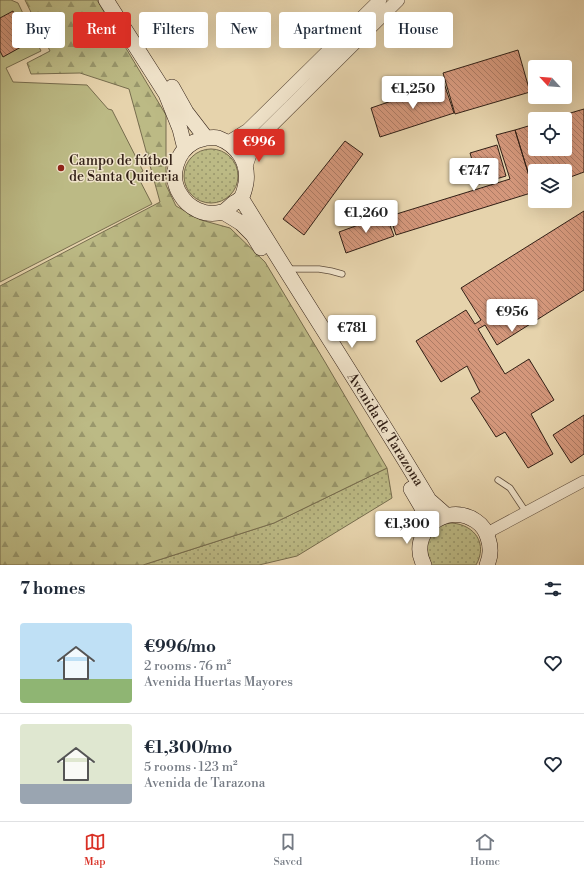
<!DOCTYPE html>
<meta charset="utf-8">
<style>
:root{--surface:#fff;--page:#f6f6f7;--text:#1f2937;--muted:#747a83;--line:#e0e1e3;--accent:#d93025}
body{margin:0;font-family:"Libre Bodoni",serif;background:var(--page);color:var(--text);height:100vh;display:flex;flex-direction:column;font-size:15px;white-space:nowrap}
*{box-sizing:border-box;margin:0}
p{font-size:13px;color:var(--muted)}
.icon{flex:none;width:22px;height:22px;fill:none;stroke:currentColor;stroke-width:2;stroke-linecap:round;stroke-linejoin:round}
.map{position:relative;height:565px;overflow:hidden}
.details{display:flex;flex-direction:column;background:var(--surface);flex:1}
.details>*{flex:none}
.guide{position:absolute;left:12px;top:12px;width:560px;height:36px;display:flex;gap:8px}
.needle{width:26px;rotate:296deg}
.controls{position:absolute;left:528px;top:60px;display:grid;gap:8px}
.controls a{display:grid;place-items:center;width:44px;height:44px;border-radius:4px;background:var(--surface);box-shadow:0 4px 16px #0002;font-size:20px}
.price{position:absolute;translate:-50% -34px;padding:0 9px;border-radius:4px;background:#fff;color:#222;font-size:13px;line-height:26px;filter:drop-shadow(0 1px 2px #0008)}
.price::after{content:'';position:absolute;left:50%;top:24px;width:12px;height:9px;margin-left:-6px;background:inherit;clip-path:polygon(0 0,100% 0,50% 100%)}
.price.current{background:var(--accent);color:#fff}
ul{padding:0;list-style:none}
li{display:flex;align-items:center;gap:12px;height:100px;padding:0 20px}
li+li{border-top:1px solid var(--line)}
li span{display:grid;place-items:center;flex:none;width:112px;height:80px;border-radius:4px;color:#555}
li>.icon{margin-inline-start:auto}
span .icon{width:48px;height:48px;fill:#fffc;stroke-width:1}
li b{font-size:17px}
h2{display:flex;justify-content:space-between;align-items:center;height:48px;padding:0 20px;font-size:17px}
.tag{padding:0 14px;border-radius:4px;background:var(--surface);box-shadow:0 4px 16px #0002;font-size:14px;line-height:36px}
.tag.current{background:var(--accent);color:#fff}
.menu{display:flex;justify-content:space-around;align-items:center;height:56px;border-top:1px solid var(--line);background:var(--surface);font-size:11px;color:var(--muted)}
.menu a{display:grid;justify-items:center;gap:2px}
.menu .current{color:var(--accent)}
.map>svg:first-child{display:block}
.grass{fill:url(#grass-dots);stroke:#776d4e}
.forest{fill:url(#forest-firs);stroke:#776d4e}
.green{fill:#bcba85;stroke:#776d4e}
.building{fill:url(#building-back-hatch);stroke:#322016}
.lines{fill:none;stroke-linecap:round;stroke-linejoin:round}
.service-casing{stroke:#5f4d3c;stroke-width:7}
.minor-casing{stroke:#5f4d3c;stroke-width:12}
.tertiary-casing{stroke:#5f4d3c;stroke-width:14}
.secondary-casing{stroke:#322016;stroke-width:16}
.service{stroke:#efe2c9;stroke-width:5.5}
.minor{stroke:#efe2c9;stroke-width:11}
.tertiary{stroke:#efe2c9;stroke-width:13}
.secondary{stroke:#efe2c9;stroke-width:15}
.poi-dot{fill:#8f2418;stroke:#efe2c9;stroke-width:1.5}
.labels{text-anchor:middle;stroke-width:3;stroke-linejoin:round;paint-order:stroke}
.poi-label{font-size:14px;fill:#322016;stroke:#efe2c9;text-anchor:start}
.street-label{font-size:14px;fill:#322016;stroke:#efe2c9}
</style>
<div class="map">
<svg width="584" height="565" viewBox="0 0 584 565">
<defs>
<pattern id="grass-dots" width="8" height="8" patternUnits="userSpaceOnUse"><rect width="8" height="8" fill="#bcba85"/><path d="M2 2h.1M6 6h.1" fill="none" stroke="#99976c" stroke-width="1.8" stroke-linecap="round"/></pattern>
<pattern id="forest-firs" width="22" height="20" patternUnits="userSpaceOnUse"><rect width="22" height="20" fill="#bcba85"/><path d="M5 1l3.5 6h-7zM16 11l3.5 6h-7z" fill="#99976c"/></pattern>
<pattern id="building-back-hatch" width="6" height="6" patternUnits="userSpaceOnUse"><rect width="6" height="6" fill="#d4977b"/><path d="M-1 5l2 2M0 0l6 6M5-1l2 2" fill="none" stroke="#ad7b64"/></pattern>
</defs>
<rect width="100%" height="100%" fill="#e6d3ac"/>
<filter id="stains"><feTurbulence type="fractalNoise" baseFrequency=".005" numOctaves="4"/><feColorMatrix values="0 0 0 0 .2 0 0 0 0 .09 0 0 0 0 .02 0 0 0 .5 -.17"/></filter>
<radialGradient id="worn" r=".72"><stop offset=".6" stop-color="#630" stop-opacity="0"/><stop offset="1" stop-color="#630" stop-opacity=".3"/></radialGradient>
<path class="grass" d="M184 176a27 27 0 1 1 54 0a27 27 0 1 1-54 0Z
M387,468l5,30 -95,58 -38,9h-116l131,-42z
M452,523c23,2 36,21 24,42h-45l-5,-18 2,-7 10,-13 7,-3z"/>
<path class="forest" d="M25,0h72l69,115v70l10,21 25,14 29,8 35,34 60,100 62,106 -113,55 -131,42h-143v-279l160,-84 -31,-113 -49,-16 -49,1 -4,-11 23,-12z"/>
<path class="green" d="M0,0h11l7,3 23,48 -35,17 7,14 74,3 21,24 4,1 31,61 -6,4 15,29 -152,78z"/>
<path class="building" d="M13,11l17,31 -27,15 -3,-6v-33z
M518,50l12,42 -75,22 -12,-41z
M444,83l10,30 -74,24 -9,-29z
M584,109v63l-19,7v-8h-30v20l-1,1 -19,-62 20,-6v25h30v-30h-15z
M515,130l19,62 -138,43 -6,-19 120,-37 -14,-44z
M345,141l18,13 -59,81 -21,-16z
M497,145l9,31 -27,8 -9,-31z
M584,211v79l-87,55 -12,-20 -7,4 27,45 24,-15 25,41 -23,14 22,40 -25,14 -23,-36 -9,5 -25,-39 9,-6 -13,-26 -26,16 -25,-41 50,-31 9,14 6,-4 -20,-32z
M386,215l8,21 -48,17 -7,-21z
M584,415v39l-13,9 -18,-28z"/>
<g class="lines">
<defs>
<path id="service" d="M288,269h31l12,2 11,3
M498,480l12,8 16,24"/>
<path id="minor" d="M487,533l97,-52"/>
<path id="tertiary" d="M227,143l21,-13 132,-130
M246,166l6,-17 5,-9 141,-140"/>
<path id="secondary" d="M106,0l60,94 14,35 5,20
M172,87l14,25 20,26
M206,138c4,0 8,-1 12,0 19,7 31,24 28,45 -1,4 -2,11 -5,15 -2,2 -5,4 -7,5 -4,3 -8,8 -12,9 -17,5 -34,-4 -42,-18 -11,-17 -4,-42 14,-52 4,-2 8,-3 12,-4z
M241,198c62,101 127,200 188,302l17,15
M223,212l18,11 12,12 8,13
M411,489l10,17 8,20
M424,565c-17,-31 21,-65 52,-44 6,4 10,10 12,17 3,9 3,18 -1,27"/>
</defs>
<use href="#service" class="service-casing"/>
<use href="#minor" class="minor-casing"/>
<use href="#tertiary" class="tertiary-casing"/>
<use href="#secondary" class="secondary-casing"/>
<use href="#service" class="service"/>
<use href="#minor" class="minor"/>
<use href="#tertiary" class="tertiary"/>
<use href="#secondary" class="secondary"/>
</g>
<circle class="poi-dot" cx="61" cy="168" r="4"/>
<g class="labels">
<g class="poi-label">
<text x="69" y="165">Campo de fútbol<tspan x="69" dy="16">de Santa Quiteria</tspan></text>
</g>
<g class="street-label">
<text transform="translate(386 429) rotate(58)" y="5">Avenida de Tarazona</text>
</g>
</g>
<rect width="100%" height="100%" filter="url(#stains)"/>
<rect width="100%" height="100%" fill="url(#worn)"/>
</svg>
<div class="controls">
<a><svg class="needle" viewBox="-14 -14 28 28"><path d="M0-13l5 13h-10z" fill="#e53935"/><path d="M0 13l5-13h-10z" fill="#747a83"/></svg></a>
<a><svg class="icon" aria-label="locate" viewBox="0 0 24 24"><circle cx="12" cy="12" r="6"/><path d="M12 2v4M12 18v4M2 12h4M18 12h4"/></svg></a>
<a><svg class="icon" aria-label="layers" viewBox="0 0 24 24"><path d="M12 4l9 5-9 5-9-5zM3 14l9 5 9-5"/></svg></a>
</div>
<b class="price" style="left:413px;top:110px">€1,250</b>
<b class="price current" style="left:259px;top:163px">€996</b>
<b class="price" style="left:474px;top:192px">€747</b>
<b class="price" style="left:366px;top:234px">€1,260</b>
<b class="price" style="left:512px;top:333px">€956</b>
<b class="price" style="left:352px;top:349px">€781</b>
<b class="price" style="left:407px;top:545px">€1,300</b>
<div class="guide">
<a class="tag">Buy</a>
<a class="tag current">Rent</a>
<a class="tag">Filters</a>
<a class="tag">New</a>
<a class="tag">Apartment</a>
<a class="tag">House</a>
</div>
</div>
<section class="details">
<h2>7 homes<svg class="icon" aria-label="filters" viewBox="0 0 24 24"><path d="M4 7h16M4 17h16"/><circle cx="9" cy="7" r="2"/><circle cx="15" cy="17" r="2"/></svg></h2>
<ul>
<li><span style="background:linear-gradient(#bfe0f5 70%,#8fb573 0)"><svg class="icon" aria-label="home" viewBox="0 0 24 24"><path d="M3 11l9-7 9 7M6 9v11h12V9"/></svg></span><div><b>€996/mo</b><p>2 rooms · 76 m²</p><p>Avenida Huertas Mayores</p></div><svg class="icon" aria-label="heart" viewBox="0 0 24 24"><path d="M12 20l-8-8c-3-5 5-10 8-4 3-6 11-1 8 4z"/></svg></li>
<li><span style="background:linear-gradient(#dfe7d0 75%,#9aa5b1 0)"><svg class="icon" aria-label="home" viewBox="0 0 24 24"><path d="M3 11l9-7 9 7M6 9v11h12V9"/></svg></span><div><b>€1,300/mo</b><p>5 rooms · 123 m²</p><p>Avenida de Tarazona</p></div><svg class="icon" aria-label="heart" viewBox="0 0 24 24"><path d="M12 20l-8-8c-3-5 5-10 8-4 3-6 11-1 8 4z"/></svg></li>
</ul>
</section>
<nav class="menu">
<a class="current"><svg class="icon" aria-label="map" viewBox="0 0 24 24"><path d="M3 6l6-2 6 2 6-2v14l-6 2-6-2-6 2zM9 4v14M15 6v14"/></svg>Map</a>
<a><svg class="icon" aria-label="saved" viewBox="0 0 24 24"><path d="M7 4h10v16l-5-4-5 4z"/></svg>Saved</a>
<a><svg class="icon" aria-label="home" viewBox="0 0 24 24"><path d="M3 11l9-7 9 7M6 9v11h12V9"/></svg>Home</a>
</nav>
